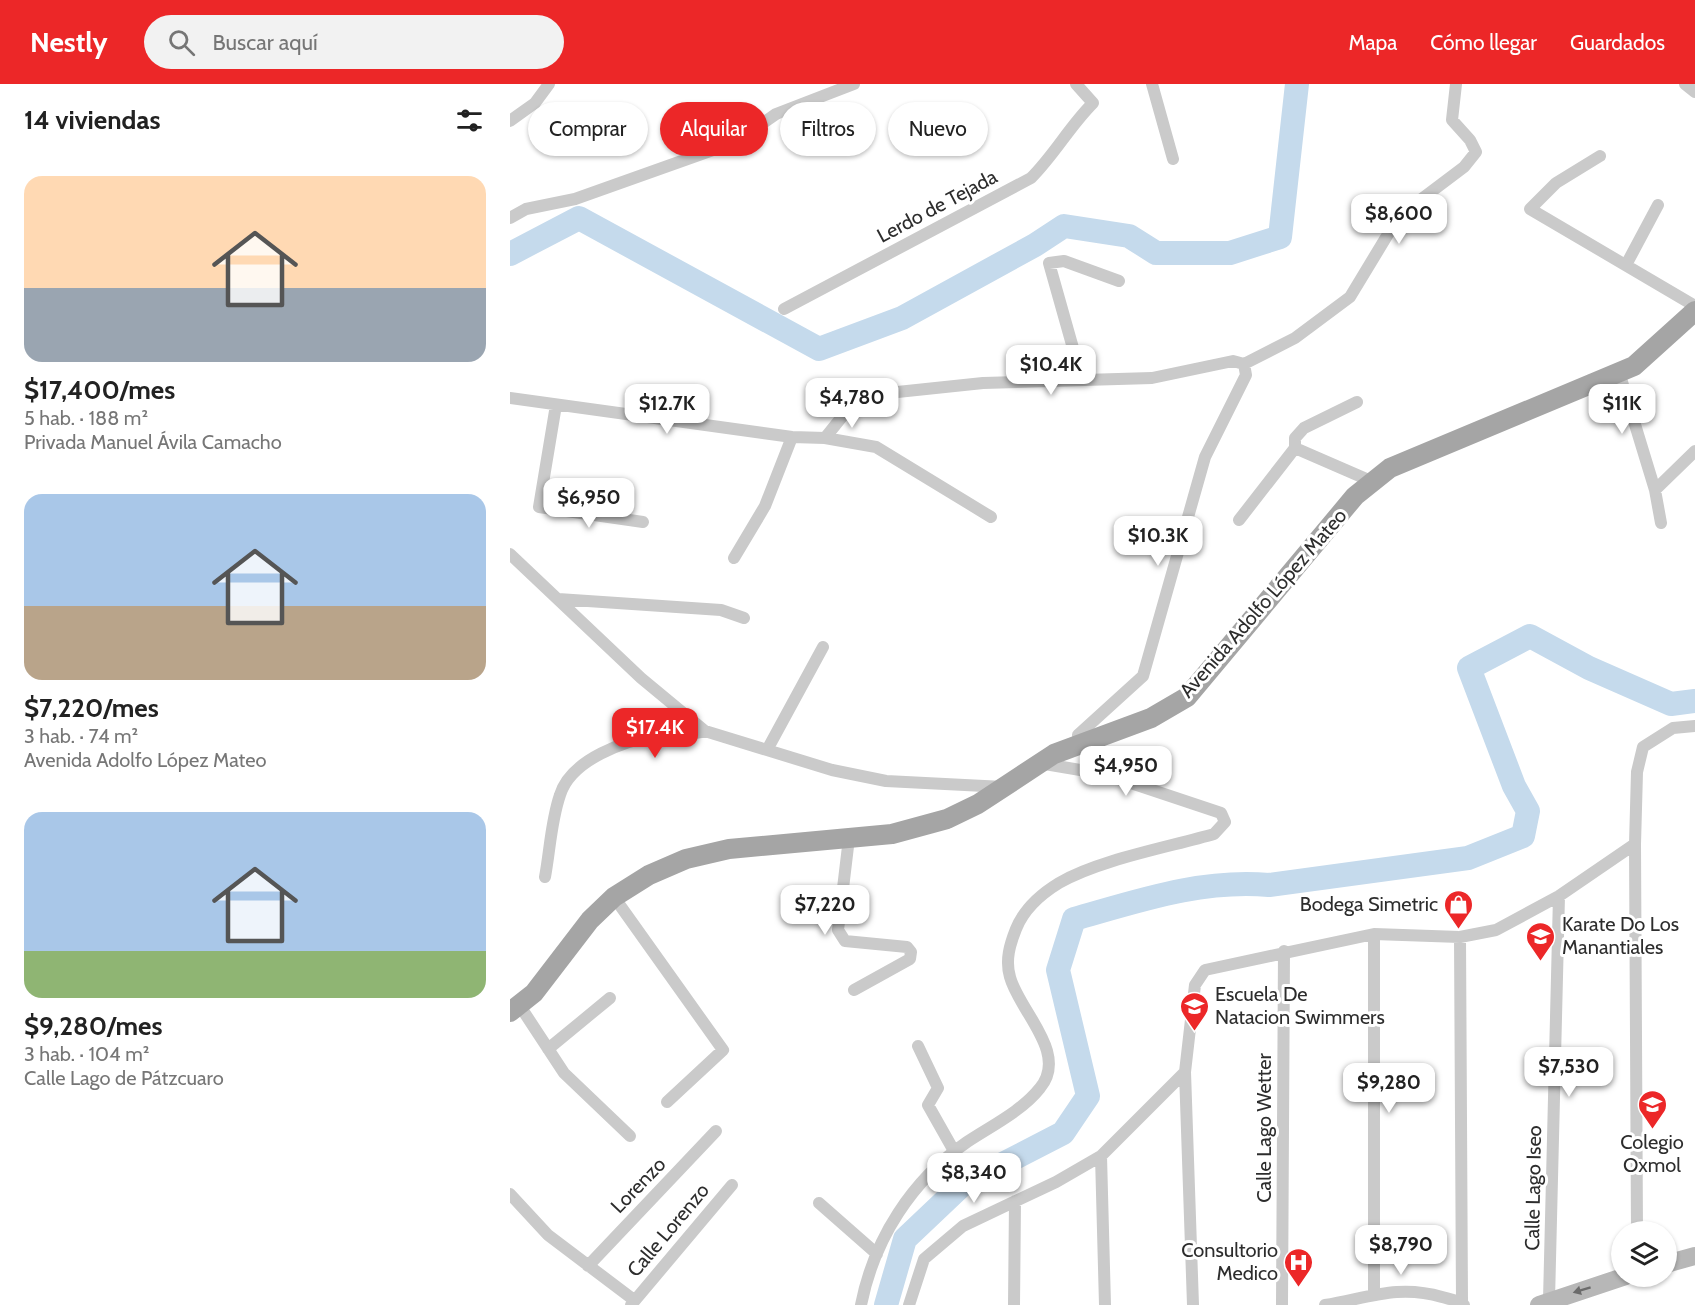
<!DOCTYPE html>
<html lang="es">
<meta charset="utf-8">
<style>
:root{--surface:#fff;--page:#f2f2f2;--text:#222;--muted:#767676;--accent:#ec2728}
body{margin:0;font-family:Cabin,sans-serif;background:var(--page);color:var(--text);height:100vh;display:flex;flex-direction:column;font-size:22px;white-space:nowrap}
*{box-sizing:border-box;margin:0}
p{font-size:20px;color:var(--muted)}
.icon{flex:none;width:33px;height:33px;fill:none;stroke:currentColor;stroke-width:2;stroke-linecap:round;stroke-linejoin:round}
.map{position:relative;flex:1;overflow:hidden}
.panel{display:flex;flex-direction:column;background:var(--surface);width:510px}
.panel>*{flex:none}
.guide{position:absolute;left:18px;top:18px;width:570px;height:54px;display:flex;gap:12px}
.fabs{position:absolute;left:1101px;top:1137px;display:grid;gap:12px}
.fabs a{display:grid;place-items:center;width:66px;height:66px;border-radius:50%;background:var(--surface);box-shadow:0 2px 4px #0004;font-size:30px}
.price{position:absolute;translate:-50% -51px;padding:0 14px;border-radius:12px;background:#fff;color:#222;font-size:20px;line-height:39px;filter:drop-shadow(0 2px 3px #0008)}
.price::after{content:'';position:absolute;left:50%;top:36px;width:18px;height:14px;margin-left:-9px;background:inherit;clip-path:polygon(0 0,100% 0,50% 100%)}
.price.active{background:var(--accent);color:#fff}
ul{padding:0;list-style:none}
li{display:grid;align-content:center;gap:12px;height:318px;padding:0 24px}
li span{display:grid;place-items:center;height:186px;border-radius:18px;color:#555}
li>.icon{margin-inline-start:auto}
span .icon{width:108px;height:108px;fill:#fffc;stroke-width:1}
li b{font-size:26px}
h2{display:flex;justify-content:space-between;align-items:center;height:72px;padding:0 24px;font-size:26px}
.pill{padding:0 21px;border-radius:27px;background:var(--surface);box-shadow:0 2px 4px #0004;font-size:21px;line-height:54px}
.pill.active{background:var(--accent);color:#fff}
header{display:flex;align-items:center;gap:36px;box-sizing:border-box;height:84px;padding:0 30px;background:var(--accent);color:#fff}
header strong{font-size:28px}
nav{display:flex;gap:33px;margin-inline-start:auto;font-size:21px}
.search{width:420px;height:54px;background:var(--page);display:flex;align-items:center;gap:15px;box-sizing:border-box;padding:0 21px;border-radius:33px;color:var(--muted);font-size:22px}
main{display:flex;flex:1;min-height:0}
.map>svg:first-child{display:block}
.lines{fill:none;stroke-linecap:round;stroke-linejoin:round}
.river{stroke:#c5daec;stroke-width:24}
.street{stroke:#cacaca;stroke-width:12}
.secondary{stroke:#b7b7b7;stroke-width:18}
.primary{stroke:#a5a5a5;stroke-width:20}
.oneway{fill:#6b6b6b}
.labels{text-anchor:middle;stroke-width:6;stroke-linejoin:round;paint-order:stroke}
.street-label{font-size:20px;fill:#2d2d2d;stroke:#fff}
.poi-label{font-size:20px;fill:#2d2d2d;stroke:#fff;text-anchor:end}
</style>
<header>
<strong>Nestly</strong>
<div class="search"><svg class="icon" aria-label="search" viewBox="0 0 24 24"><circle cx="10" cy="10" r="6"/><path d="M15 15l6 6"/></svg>Buscar aquí</div>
<nav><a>Mapa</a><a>Cómo llegar</a><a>Guardados</a></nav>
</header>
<main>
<section class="panel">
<h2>14 viviendas<svg class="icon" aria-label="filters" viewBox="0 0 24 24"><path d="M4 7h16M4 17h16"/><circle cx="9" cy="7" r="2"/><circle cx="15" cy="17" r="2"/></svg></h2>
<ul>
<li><span style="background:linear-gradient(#ffd9b3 60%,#9aa5b1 0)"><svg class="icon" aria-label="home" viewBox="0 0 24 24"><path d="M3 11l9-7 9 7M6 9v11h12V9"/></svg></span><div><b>$17,400/mes</b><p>5 hab. · 188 m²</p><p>Privada Manuel Ávila Camacho</p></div></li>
<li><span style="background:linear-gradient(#a9c7e8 60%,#b9a48a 0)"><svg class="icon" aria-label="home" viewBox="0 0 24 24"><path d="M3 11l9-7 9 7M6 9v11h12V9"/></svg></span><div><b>$7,220/mes</b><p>3 hab. · 74 m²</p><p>Avenida Adolfo López Mateo</p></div></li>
<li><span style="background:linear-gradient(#a9c7e8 75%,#8fb573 0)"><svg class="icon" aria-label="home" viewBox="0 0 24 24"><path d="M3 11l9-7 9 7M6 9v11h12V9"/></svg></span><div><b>$9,280/mes</b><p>3 hab. · 104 m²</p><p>Calle Lago de Pátzcuaro</p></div></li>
</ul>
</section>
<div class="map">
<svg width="1185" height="1221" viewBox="0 0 1185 1221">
<rect width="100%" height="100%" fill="#fff"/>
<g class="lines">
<path class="river" d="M0,170l69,-36 240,131 83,-31 133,-73 29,-19 65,10 27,17h74l50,-16 17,-153
M376,1221l19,-66 57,-54 101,-52 25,-37 -30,-126 16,-51c64,-18 127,-40 195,-34l199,-27 55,-22 5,-25 -14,-25 -45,-118 61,-32 59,32 82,36 24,-3"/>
<path class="street" d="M642,0l21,75
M1175,0l10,8
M0,37l25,-18 14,-19
M1090,72l-44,27 -26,26 165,97
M0,134l16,-9 49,-10 149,-53 22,-11 30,-21 78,-30
M1116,181l32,-60
M274,225l247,-131c24,-24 38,-51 62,-75l-17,-19
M734,280l51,-26 55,-41 49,-81 65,-49 12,-15 -6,-12 -18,-20 4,-36
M1109,288l36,118 6,33
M572,296l-33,-117 15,-2 55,20
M0,314l282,39 33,1 51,9 115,70
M46,321l-17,102 104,15
M315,354l32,-40 12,-3 114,-12 169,-5 81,-17 11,3
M785,364l76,33
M1145,406l40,-39
M729,436l56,-72v-10l9,-10 53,-26
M0,470l131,124 64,53 127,39 54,11 118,6
M224,474l31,-52 27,-69
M48,515l163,11 23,8
M570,660l-2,-9 65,-59 62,-219 41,-82 -2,-11
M257,666l56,-103
M339,754l-11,92 7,11 62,6 4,5 -1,7 -56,31
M35,793c5,-27 6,-56 15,-82 11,-36 66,-55 99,-60 16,-3 30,2 46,-4
M104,813l109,153 -56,52
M864,850v360
M950,853l2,365
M10,922l44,67 66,63
M408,962l20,42 -10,17 26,46
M38,965l62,-51
M675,988l8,233
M591,1072l4,149
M0,1110l38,41 86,65
M309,1119l58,51
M1127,1148l-2,-388 2,-72 6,-25 30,-19 22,-2
M78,1182l128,-135
M1039,1216l10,-404
M121,1221l101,-120
M351,1221c13,-66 51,-125 106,-163 24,-16 55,-31 73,-54 29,-35 -21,-77 -30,-111 -5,-17 0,-33 6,-48 8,-20 25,-35 43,-46 39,-23 110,-36 155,-49l11,-12 -4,-9 -117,-39 -65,-11
M399,1221l15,-46 39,-33 93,-44 45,-26 84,-84 10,-87 10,-15 169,-36 86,3 36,-7 63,-34 76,-52
M504,1221l1,-104
M772,1221l2,-354
M815,1221c43,-7 73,-21 117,-8 7,2 16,3 22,8"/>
<path class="secondary" d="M1156,1180l29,-8
M1029,1221l87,-29"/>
<path class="primary" d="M0,928l24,-19 56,-73 24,-23 35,-22 37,-16 43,-10 163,-15 55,-15 31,-15 76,-50 97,-36 36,-21 168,-201 35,-28 244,-102 61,-55"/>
</g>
<defs><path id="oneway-solid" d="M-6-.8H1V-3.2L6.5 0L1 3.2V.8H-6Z" transform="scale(1.5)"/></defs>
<use class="oneway" href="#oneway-solid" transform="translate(1072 1206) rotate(163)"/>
<defs>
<symbol id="shop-pin" viewBox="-11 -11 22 30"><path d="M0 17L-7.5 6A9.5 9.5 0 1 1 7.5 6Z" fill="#ec2728" stroke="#fff"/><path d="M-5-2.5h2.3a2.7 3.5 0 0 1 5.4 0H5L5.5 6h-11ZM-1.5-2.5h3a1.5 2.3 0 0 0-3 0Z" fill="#fff"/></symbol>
<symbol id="school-pin" viewBox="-11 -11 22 30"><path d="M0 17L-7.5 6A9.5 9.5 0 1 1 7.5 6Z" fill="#ec2728" stroke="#fff"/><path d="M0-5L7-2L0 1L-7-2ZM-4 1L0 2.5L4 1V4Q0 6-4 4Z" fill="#fff"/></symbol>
<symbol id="hospital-pin" viewBox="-11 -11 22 30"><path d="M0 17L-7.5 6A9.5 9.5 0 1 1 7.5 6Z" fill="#ec2728" stroke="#fff"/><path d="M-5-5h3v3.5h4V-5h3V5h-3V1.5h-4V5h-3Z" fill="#fff"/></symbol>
</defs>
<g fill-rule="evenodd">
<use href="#shop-pin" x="932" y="804" width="33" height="45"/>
<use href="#school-pin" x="1014" y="836" width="33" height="45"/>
<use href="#school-pin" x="668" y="906" width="33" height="45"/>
<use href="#school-pin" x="1126" y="1004" width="33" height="45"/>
<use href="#hospital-pin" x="772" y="1162" width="33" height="45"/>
</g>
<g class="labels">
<g class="street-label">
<text transform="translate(427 122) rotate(-28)" y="7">Lerdo de Tejada</text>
<text transform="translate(753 519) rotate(-49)" y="7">Avenida Adolfo López Mateo</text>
<text transform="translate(754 1044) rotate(-90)" y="7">Calle Lago Wetter</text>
<text transform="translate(128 1101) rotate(-46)" y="7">Lorenzo</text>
<text transform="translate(1023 1104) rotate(-89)" y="7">Calle Lago Iseo</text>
<text transform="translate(158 1146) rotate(-50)" y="7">Calle Lorenzo</text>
</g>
<g class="poi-label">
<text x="928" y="827">Bodega Simetric</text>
<text x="1052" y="847" text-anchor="start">Karate Do Los<tspan x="1052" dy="23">Manantiales</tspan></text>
<text x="705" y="917" text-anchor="start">Escuela De<tspan x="705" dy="23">Natacion Swimmers</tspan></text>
<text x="1142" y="1065" text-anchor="middle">Colegio<tspan x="1142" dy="23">Oxmol</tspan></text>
<text x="768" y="1173">Consultorio<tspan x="768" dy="23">Medico</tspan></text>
</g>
</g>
</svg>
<div class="fabs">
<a><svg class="icon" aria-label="layers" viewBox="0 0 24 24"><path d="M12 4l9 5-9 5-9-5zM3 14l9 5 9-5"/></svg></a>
</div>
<b class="price" style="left:889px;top:161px">$8,600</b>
<b class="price" style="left:541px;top:312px">$10.4K</b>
<b class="price" style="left:342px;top:345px">$4,780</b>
<b class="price" style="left:157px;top:351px">$12.7K</b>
<b class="price" style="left:1112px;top:351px">$11K</b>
<b class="price" style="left:79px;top:445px">$6,950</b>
<b class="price" style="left:648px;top:483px">$10.3K</b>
<b class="price active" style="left:145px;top:675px">$17.4K</b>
<b class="price" style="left:616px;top:713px">$4,950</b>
<b class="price" style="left:315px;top:852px">$7,220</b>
<b class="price" style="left:1059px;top:1014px">$7,530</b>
<b class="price" style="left:879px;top:1030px">$9,280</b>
<b class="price" style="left:464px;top:1120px">$8,340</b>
<b class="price" style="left:891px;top:1192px">$8,790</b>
<div class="guide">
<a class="pill">Comprar</a>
<a class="pill active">Alquilar</a>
<a class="pill">Filtros</a>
<a class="pill">Nuevo</a>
</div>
</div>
</main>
